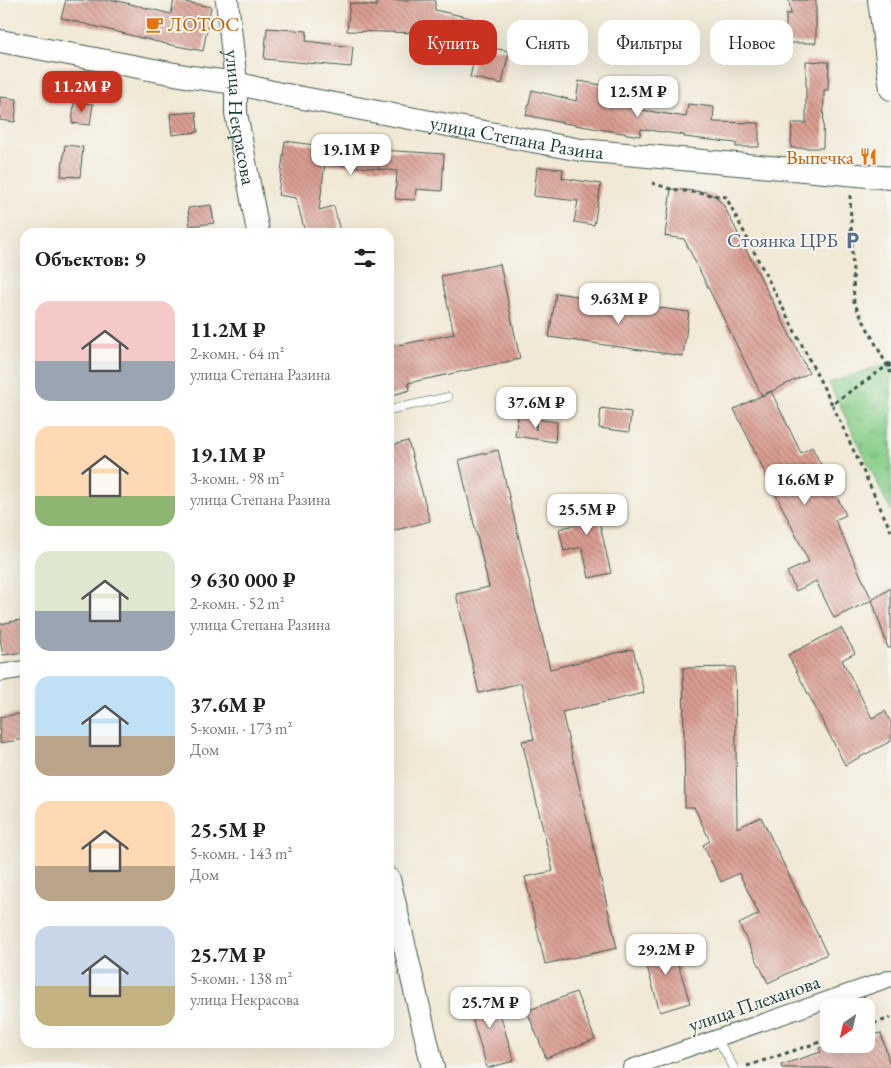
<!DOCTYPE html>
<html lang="ru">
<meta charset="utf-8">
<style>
:root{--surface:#fff;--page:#f6f6f6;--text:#222;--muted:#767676;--accent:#c8321e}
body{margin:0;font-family:"EB Garamond",serif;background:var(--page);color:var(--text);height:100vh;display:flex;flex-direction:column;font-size:19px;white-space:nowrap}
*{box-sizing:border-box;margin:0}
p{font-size:16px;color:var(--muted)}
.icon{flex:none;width:28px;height:28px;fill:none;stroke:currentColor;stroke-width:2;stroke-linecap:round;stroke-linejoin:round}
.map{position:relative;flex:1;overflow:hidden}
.side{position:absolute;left:20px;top:228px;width:374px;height:820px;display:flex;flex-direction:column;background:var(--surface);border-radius:15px;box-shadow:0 5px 20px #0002}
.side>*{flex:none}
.top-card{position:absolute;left:409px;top:20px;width:406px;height:45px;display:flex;gap:10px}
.needle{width:32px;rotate:214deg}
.tools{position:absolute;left:820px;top:998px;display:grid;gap:10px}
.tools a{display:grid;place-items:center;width:55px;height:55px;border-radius:10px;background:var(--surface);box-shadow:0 5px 20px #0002;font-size:25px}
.price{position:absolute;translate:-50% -42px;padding:0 11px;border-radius:10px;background:#fff;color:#222;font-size:16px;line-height:32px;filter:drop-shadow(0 1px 2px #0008)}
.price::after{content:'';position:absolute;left:50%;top:30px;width:15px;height:11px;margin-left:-8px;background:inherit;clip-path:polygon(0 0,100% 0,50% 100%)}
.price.selected{background:var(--accent);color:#fff}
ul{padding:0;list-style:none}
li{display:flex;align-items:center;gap:15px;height:125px;padding:0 15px}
li span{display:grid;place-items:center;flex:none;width:140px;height:100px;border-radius:15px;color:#555}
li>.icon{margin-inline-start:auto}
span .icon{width:60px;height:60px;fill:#fffc;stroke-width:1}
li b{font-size:21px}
h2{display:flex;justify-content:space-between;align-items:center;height:60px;padding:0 15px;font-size:21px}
.chip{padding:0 18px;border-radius:15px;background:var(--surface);box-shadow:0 5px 20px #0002;font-size:18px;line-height:45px}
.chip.selected{background:var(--accent);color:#fff}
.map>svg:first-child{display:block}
.park{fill:url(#park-tufts);stroke:#54865f}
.building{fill:url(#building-back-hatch)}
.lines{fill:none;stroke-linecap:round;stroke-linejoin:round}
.lane-casing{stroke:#3e574c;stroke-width:9}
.street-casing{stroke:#3e574c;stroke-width:18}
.secondary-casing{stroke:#3e574c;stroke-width:24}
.path{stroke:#3e574c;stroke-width:3;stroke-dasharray:4 4;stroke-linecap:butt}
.lane{stroke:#fff;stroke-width:8}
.street{stroke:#fff;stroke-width:16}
.secondary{stroke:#fff;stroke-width:22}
.labels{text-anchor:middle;stroke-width:4;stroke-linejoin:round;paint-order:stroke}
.food-label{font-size:20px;fill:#c56008;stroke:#f6f6f2;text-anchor:start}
.street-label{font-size:20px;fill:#1f3d34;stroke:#f6f6f2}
.service-label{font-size:20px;fill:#4e5e75;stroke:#f6f6f2;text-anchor:end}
</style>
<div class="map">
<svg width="891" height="1068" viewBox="0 0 891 1068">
<defs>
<pattern id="park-tufts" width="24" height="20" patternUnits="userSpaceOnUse" patternTransform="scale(1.25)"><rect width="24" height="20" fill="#88cf8a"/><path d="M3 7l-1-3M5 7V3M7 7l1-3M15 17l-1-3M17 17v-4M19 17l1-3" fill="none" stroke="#6fa972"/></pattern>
<pattern id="building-back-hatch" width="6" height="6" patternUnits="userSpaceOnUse" patternTransform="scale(1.25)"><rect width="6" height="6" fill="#da9d92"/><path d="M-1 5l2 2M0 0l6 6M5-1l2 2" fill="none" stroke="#b08178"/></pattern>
</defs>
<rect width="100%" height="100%" fill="#f6f6f2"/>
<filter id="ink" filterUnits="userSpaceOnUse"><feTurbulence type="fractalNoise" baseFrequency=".02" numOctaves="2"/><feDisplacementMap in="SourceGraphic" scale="10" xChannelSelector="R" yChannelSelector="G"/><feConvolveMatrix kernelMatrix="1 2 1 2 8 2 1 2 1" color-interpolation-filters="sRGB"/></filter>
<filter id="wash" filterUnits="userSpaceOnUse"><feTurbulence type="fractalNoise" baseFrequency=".0096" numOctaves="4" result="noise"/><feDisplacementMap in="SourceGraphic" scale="20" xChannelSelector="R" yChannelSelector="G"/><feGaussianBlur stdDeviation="1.12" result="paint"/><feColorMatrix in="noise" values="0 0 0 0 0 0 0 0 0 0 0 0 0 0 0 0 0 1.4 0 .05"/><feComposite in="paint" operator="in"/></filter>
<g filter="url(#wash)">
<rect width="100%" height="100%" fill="#f1e9d5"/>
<path class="park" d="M891,362v149l-62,-128z"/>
<g id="blocks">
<path class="building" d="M66,0h48l57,14 3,-14 37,7 -8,44 -37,-7 -105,-26z
M377,0h58v10l58,13 -6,24 22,4 -7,33 -32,-7 6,-25 -22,-5 3,-13 -110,-3 3,-28 27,3z
M789,0h27v43h-30v-29h5z
M267,28l40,3 -1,10 47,6 -2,20 -87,-8z
M806,61l23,1 -1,28h-4l-1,58h-32l1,-25h14z
M579,81l28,5 -3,18 82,13 2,-13 26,3 -1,15 46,1v24h-23v-4l-52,-6v-2l-43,-6 -1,7 -82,-14 -32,-7 6,-25 44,11z
M0,97l17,2 -2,23 -15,-2z
M74,102l19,2 -3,21 -18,-2z
M196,112l2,20 -26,3 -2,-21z
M285,141l66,9 1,-6 29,4v2l63,4 -2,37 -26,-2 -1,11 -20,-1 2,-28 -72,-8 -6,47 15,-4 6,26h-35l-9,-34 -18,-3z
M65,145l18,2 -3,30 -19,-1z
M537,167l26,2 -1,9 39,6 -7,41 -20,-3 4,-21 -44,-5z
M671,189l34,3 10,4 9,10 85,167 -47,23 -78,-157 -19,-3z
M211,205l3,18 -24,3 -2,-18z
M500,264l20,95 -112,24 2,7 -21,6v-49l65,-13 -13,-58z
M556,293l133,19 -6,44 -134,-19z
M771,391l30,62 11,-6 34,68 -11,5 37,80 -38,18 -18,-37 -20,10 -9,-19 22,-10 -75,-153z
M601,408l30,4 -2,20 -30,-4z
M518,416l15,2 3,12 1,-11 20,3 -2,20 -40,-6z
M408,441l22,80 -41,11v-86z
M498,450l52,219 83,-20 11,44 -82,19 55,236 -72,16 -20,-87 28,-6 -31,-130 12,-2 -13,-56 -42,10 -23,-99 33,-7 -30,-127z
M593,495l18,78 -22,5 -7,-31 -18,4 -5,-22 15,-4 -5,-24z
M891,588v60h-3l-16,-48z
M25,619v33l-22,3 -3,-16v-15z
M841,628l14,25 -13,7 30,58 13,-7 6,12v18l-46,24 -57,-110z
M735,667l2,161 24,-11 66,137 -59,29 -29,-59 20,-10 -20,-41 -18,9 -18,-37 7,-4 -16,-34h-9l-2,-139z
M25,713v26l-25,4v-26z
M671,940l19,63 -30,9 -18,-63z
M493,990l21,71 -27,7 -21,-71z
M576,992l19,47 -49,19 -19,-47z
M881,1033l10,35h-109l-1,-3 40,-13 -2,-4 12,-4h35v-7z"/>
</g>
</g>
<g filter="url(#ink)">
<use href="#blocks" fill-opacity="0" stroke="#3e574c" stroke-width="1"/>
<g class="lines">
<defs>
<path id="lane" d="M389,410l59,-13
M717,1038l17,30"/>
<path id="street" d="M0,673l25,-4
M631,1068l260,-90"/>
<g id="secondary">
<path id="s1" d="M227,0l9,83v30l22,119"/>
<path d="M879,0l12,89"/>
<path id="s2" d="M0,41l191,36 45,6 40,10 305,57 310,28"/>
<path d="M389,879l44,189"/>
</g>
</defs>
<use href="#lane" class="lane-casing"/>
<use href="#street" class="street-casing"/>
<use href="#secondary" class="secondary-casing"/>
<path class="path" d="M652,183l19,6 55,8 106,207
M850,195l4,108 37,70
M888,366l3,-7
M891,366h-4l-55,38 59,127
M866,1026l25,-8
M747,1066l82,-27"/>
<use href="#lane" class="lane"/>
<use href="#street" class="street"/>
<use href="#secondary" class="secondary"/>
</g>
</g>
<defs>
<symbol id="cafe-bare" viewBox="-9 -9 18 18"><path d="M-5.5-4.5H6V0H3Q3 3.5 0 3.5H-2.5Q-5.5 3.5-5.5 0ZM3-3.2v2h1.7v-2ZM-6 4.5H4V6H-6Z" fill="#e8710a" stroke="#f6f6f2" stroke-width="2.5" paint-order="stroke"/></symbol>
<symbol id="restaurant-bare" viewBox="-9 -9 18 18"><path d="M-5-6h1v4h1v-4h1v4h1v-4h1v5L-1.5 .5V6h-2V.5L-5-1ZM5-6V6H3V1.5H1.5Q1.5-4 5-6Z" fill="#e8710a" stroke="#f6f6f2" stroke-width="2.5" paint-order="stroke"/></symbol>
<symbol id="parking-bare" viewBox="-9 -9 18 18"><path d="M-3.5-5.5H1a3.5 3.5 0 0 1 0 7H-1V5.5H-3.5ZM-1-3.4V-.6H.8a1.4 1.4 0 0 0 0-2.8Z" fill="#5c6f8a" stroke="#f6f6f2" stroke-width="2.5" paint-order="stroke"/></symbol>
</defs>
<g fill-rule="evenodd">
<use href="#cafe-bare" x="142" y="12" width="25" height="25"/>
<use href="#restaurant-bare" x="856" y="144" width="25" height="25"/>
<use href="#parking-bare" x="840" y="228" width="25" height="25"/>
</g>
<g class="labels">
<g class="food-label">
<text x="168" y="31">ЛОТОС</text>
<text x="854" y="164" text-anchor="end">Выпечка</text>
</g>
<g class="street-label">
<text dy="7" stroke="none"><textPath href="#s1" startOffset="118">улица Некрасова</textPath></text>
<text dy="7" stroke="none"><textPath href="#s2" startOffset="526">улица Степана Разина</textPath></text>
<text transform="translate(754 1003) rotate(-19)" y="7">улица Плеханова</text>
</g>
<g class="service-label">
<text x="838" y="247">Стоянка ЦРБ</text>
</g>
</g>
</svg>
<div class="tools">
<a><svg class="needle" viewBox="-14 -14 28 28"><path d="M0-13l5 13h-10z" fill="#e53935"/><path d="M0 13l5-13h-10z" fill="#767676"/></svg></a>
</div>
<b class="price selected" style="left:82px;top:113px">11.2M ₽</b>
<b class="price" style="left:638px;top:118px">12.5M ₽</b>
<b class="price" style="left:351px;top:176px">19.1M ₽</b>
<b class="price" style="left:619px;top:325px">9.63M ₽</b>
<b class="price" style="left:536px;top:429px">37.6M ₽</b>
<b class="price" style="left:805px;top:506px">16.6M ₽</b>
<b class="price" style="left:587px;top:536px">25.5M ₽</b>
<b class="price" style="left:666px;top:976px">29.2M ₽</b>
<b class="price" style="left:490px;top:1029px">25.7M ₽</b>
<div class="top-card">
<a class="chip selected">Купить</a>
<a class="chip">Снять</a>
<a class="chip">Фильтры</a>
<a class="chip">Новое</a>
</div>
<section class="side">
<h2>Объектов: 9<svg class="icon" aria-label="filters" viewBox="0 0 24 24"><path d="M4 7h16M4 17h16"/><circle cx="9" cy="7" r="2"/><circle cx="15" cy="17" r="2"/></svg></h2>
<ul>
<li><span style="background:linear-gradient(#f6c9c9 60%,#9aa5b1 0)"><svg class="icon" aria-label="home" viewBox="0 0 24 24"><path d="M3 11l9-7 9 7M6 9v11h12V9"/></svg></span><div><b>11.2M ₽</b><p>2-комн. · 64 m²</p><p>улица Степана Разина</p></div></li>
<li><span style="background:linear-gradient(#ffd9b3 70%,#8fb573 0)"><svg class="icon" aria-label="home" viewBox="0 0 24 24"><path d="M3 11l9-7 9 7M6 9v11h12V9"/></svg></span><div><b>19.1M ₽</b><p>3-комн. · 98 m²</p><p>улица Степана Разина</p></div></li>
<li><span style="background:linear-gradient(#dfe7d0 60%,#9aa5b1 0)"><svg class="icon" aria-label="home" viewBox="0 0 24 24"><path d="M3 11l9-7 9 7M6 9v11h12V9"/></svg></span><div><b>9 630 000 ₽</b><p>2-комн. · 52 m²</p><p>улица Степана Разина</p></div></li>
<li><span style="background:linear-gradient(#bfe0f5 60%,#b9a48a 0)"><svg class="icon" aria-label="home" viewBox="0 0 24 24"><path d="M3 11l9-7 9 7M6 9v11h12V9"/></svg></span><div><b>37.6M ₽</b><p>5-комн. · 173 m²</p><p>Дом</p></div></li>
<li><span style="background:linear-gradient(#ffd9b3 65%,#b9a48a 0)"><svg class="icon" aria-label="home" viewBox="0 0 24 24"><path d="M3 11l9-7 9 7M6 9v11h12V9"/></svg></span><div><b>25.5M ₽</b><p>5-комн. · 143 m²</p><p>Дом</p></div></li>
<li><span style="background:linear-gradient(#c9d6e8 60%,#c2b280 0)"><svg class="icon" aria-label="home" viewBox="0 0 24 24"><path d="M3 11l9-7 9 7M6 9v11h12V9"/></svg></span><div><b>25.7M ₽</b><p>5-комн. · 138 m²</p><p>улица Некрасова</p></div></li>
</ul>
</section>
</div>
